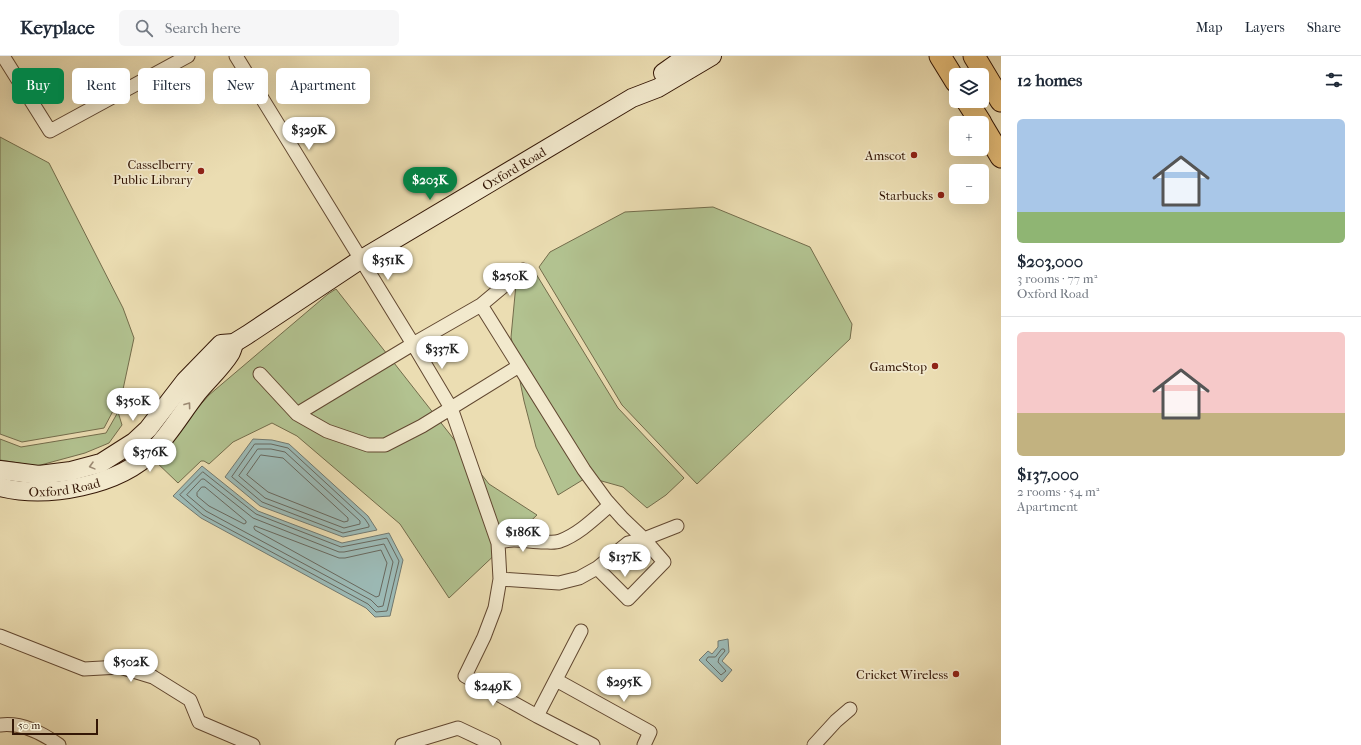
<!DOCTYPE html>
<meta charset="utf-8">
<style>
:root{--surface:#fff;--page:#f6f6f7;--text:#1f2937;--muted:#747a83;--line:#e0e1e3;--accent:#0b8043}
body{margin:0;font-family:"IM FELL French Canon",serif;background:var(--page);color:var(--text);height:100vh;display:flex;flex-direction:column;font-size:15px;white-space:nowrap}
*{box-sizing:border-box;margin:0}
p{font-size:13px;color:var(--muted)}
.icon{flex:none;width:22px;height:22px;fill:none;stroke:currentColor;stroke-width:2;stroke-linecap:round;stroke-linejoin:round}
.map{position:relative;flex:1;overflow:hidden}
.drawer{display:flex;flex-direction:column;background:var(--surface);width:360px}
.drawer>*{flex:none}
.guide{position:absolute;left:12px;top:12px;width:380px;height:36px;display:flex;gap:8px}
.buttons{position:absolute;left:949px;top:12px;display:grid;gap:8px}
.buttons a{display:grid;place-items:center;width:40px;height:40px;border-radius:6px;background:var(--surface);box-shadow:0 4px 16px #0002;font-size:20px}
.scale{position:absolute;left:12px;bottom:10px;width:86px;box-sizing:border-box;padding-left:4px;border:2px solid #341706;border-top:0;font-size:11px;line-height:14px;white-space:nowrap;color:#341706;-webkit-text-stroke:3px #f2e9cd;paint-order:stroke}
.price{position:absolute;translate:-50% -34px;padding:0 9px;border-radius:14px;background:#fff;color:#222;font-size:13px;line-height:26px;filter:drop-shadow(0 1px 2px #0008)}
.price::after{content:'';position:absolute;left:50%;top:24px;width:12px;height:9px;margin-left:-6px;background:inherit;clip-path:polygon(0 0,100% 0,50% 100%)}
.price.on{background:var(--accent);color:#fff}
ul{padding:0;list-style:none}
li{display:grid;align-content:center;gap:8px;height:212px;padding:0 16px}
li+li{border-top:1px solid var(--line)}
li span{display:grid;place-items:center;height:124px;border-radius:6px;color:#555}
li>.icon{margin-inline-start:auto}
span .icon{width:72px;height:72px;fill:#fffc;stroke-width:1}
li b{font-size:17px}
h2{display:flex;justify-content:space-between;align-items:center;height:48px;padding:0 16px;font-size:17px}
.tag{padding:0 14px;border-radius:6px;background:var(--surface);box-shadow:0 4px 16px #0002;font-size:14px;line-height:36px}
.tag.on{background:var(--accent);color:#fff}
header{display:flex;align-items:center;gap:24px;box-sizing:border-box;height:56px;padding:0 20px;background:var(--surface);border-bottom:1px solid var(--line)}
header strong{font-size:19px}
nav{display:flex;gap:22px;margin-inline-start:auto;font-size:14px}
.search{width:280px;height:36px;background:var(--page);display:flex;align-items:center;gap:10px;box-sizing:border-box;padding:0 14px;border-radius:6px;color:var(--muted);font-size:15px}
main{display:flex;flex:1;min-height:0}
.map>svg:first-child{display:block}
.green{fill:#b2c290;stroke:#736c4b}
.water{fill:#9cbab6;stroke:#727970}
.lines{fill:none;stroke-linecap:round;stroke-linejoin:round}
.shore{stroke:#68685e;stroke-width:1}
.street-casing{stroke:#624831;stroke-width:15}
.secondary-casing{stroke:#341706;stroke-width:20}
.primary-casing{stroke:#341706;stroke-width:23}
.street{stroke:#f2e9cd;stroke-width:13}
.secondary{stroke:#f2e9cd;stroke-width:18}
.primary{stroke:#e6be79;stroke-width:21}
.oneway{stroke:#9c8a73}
.poi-dot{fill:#8f2418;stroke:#f2e9cd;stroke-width:1.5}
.labels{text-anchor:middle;stroke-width:3.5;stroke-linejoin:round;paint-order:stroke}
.poi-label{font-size:13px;fill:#341706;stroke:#f2e9cd;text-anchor:end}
.street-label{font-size:13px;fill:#341706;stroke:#f2e9cd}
</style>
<header>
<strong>Keyplace</strong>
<div class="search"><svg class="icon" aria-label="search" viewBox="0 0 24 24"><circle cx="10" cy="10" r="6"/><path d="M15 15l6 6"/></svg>Search here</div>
<nav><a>Map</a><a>Layers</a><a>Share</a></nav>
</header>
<main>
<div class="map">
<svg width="1001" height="689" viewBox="0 0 1001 689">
<rect width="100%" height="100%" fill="#ebddb2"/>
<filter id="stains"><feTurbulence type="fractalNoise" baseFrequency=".005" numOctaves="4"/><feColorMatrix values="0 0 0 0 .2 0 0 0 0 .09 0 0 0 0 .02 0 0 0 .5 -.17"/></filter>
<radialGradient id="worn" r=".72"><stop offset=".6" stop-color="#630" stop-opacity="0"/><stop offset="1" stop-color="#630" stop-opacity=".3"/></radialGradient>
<path class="green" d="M0,81l49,26 74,145 11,30 -12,56 -18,34 -82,14 -22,-8z
M713,151l97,40 42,77 -2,15 -153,145 -75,-79 -83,-138 11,-15 75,-40z
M533,213l85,139 66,70 -18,17 -19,13 -24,-21 -25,-7 -9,-4 -31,19 -22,-48 -12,-46 -13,-64 5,-53z
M336,233l153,195 48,31 -88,83 -49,-74 -103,-88 -25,-13 -39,19 -24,22 -5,-3h-3l-23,22 -25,-24 56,-64 119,-101z
M118,356l4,13 -13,18 -24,10 -48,13 -37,-6v-21l21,8 85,-14z"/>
<path class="water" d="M253,383l19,1 17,4 79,72 9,14 -34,7 -83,-31 -35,-29z
M202,410l56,45 84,32 47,-10 14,27 -13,56 -15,1 -9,-9 -165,-90 -28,-22z
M728,583l1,13 -7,9 10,9 -10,12 -23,-22 9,-9 4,3 6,-7v-6z"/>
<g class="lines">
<path class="shore" d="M255,388h16l17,4 77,71 4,6v2l-26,6 -81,-31 -30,-25z
M258,393h13l14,3 75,69v3l-16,4 -79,-30 -26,-22z
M261,399l22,3 65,60v3l-4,1 -76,-30 -21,-17z
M203,416l53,42 85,33 46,-9 12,23 -12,50 -11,1 -8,-8 -165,-89 -23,-20z
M202,423h2l49,39 86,34h5l40,-8 9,18 -10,44 -5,1 -7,-7 -165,-89 -19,-16z
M202,431h3l41,34v2l-2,1 -35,-18 -12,-10v-3z
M255,470l84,32h6l36,-8 6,13 -8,33 -3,1 -121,-67 -1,-2z
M722,593h2l1,2 -6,7 -1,4 8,9 -5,4 -15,-15 2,-3h7z"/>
<defs>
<path id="street" d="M3,0l47,75 138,-75
M236,0l177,288 68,-39 103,165 22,30 17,19 21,20 33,-13
M481,249l42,-35
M260,318l37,40 30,17 41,14h17l37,-19 97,-60
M297,358l116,-70 38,64 47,135
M644,483l20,23 -36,37 -31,-31 31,-25z
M597,512l-18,10 -20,5 -59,-4 -2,-36c15,-6 30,-1 46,-1 5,0 11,1 16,-1 19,-7 35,-23 50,-36
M500,523l-5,29 -11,29 -19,39 72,40 44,-85
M0,580l84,33 36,-2 33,10 37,23 9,22 54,23
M556,624l94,52 -6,13
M537,660l56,29
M0,669c22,-3 42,8 59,20
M402,689l56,-17 36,17
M814,689l22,-24 14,-12"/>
<g id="secondary">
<path d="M663,17l24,-17"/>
<path id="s1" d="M0,414l39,5 32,-4 30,-8 33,-21 14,-13 37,-48 36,-37 13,-1 13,-8 113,-75 272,-162 26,-10 54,-32"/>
<path id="s2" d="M0,431c47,12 119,-1 154,-37 17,-18 29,-39 44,-58 10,-12 24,-25 32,-38 2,-3 3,-7 4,-11"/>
</g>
<path id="primary" d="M940,0l16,26
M974,0l27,45
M967,45l14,22
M982,69l19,32"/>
</defs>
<use href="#street" class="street-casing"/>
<use href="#secondary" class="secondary-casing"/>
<use href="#primary" class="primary-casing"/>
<use href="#street" class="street"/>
<use href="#secondary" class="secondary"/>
<use href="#primary" class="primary"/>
</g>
<defs><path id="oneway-chevron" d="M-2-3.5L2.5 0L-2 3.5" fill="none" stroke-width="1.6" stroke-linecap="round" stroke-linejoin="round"/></defs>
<g class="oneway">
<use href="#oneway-chevron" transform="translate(188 349) rotate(-54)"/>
<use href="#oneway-chevron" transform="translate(92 410) rotate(165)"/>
</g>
<g class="poi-dot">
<circle cx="914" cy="99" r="4"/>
<circle cx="201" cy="115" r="4"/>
<circle cx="941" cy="139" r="4"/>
<circle cx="935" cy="310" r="4"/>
<circle cx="956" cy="618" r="4"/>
</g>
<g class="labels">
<g class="poi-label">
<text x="906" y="104">Amscot</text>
<text x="193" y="113">Casselberry<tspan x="193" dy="15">Public Library</tspan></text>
<text x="933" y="144">Starbucks</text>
<text x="927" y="315">GameStop</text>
<text x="948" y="623">Cricket Wireless</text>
</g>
<g class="street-label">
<text dy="5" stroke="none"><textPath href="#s1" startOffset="616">Oxford Road</textPath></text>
<text dy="5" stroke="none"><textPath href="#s2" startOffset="65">Oxford Road</textPath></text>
</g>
</g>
<rect width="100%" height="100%" filter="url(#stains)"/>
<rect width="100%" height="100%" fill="url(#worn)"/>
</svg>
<div class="buttons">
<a><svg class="icon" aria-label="layers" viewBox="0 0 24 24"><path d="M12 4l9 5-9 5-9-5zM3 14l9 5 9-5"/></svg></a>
<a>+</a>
<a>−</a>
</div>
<div class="scale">50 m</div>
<b class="price" style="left:309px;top:95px">$329K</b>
<b class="price on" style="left:430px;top:145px">$203K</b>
<b class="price" style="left:388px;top:225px">$351K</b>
<b class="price" style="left:510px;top:241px">$250K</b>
<b class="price" style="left:442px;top:314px">$337K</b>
<b class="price" style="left:133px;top:366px">$350K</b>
<b class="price" style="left:150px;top:417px">$376K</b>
<b class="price" style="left:523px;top:497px">$186K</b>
<b class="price" style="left:625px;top:522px">$137K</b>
<b class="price" style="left:131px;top:627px">$502K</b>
<b class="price" style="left:624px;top:647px">$295K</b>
<b class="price" style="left:493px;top:651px">$249K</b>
<div class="guide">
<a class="tag on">Buy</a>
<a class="tag">Rent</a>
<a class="tag">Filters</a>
<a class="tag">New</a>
<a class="tag">Apartment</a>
</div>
</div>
<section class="drawer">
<h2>12 homes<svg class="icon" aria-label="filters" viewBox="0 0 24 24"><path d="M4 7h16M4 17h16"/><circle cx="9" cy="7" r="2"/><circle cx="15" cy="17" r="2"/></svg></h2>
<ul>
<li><span style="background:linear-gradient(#a9c7e8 75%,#8fb573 0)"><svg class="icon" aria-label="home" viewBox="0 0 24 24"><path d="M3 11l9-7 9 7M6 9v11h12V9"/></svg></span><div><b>$203,000</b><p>3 rooms · 77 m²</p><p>Oxford Road</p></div></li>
<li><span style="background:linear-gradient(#f6c9c9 65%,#c2b280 0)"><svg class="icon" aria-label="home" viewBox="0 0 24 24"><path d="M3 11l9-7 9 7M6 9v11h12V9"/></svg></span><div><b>$137,000</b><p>2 rooms · 54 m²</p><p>Apartment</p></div></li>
</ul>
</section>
</main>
